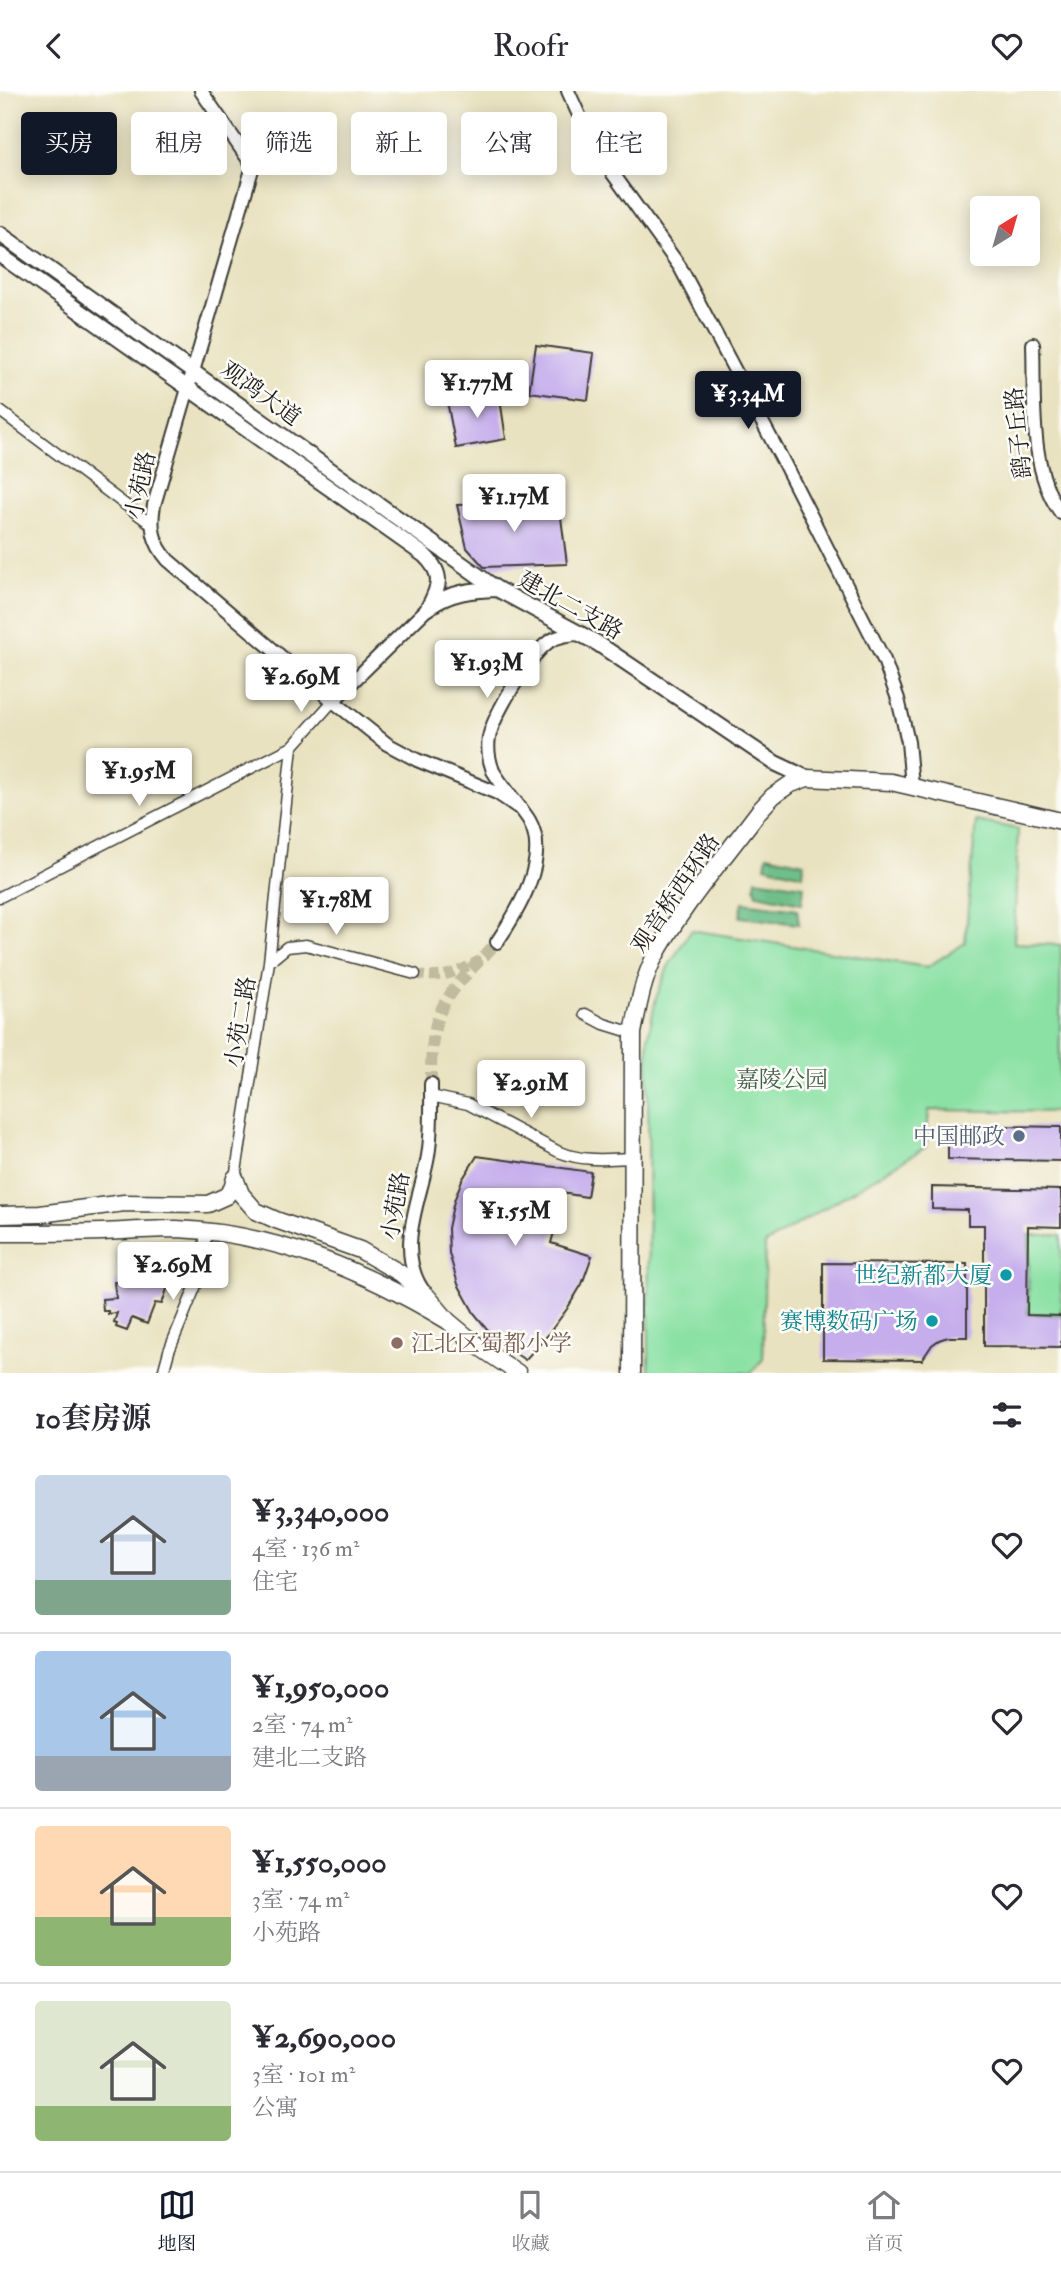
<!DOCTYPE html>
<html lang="zh">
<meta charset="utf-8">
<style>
:root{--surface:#fff;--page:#f2f2f3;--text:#2b2b33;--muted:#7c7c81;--line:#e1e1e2;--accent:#111827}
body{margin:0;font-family:"IM FELL Double Pica","Noto Serif SC",serif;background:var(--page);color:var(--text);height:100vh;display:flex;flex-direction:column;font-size:26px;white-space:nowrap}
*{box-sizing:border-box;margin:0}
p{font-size:23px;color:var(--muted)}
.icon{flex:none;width:38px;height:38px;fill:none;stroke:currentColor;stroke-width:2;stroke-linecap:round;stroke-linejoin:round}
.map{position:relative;height:1282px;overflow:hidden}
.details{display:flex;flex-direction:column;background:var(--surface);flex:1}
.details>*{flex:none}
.hud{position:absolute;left:21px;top:21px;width:700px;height:63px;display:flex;gap:14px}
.needle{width:46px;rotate:37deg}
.fabs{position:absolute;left:970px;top:105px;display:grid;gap:14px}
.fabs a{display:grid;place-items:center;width:70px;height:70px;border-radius:7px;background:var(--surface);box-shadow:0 4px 18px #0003;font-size:35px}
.price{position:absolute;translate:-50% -60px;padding:0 16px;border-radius:7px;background:#fff;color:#222;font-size:23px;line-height:46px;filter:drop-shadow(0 2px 4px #0008)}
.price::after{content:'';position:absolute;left:50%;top:42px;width:21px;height:16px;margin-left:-10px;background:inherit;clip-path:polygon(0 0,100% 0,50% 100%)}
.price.active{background:var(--accent);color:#fff}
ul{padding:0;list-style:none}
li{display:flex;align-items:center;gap:21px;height:175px;padding:0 35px}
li+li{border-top:2px solid var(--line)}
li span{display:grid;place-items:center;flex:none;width:196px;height:140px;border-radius:7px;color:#555}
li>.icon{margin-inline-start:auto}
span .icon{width:84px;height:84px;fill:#fffc;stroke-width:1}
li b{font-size:30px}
h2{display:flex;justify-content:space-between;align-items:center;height:84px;padding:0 35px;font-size:30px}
.pill{padding:0 24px;border-radius:7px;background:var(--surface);box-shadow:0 4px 18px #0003;font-size:24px;line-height:63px}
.pill.active{background:var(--accent);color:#fff}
header{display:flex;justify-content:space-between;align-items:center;height:91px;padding:0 35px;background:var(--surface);font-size:32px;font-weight:600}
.tab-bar{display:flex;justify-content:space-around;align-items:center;height:98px;border-top:2px solid var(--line);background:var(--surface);font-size:19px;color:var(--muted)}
.tab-bar a{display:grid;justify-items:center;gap:4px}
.tab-bar .active{color:var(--accent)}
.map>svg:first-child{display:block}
.green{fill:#8be1a4;stroke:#547e60;stroke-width:2}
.forest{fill:#70bf8a;stroke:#466e53;stroke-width:2}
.building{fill:#c6aeec}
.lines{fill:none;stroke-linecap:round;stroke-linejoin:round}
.minor-tunnel{stroke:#c0ba9f;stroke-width:10;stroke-dasharray:10 5;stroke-linecap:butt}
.tertiary-tunnel{stroke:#c0ba9f;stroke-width:12;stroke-dasharray:12 6;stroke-linecap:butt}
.minor-casing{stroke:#3b3a35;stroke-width:13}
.tertiary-casing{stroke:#3b3a35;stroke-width:16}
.secondary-casing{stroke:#3b3a35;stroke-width:18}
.primary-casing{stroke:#3b3a35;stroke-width:19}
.minor{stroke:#fff;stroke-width:10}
.tertiary{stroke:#fff;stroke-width:12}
.secondary{stroke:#fff;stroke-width:14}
.primary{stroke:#fff;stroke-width:16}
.service-dot{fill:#5c6f8a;stroke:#fdfcf7;stroke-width:2.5}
.culture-dot{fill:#0f9aa8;stroke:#fdfcf7;stroke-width:2.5}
.education-dot{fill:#8d6e63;stroke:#fdfcf7;stroke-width:2.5}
.labels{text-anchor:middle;stroke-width:5;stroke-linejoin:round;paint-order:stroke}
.street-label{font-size:23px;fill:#1c1c1c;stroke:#fdfcf7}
.park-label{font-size:23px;fill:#43614c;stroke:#fdfcf7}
.service-label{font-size:23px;fill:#4e5e75;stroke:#fdfcf7;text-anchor:end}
.culture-label{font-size:23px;fill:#0d838f;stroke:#fdfcf7;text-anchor:end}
.education-label{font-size:23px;fill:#785e54;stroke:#fdfcf7;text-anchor:start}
</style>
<header><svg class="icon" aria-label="back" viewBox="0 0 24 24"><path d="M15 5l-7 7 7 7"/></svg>Roofr<svg class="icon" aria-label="heart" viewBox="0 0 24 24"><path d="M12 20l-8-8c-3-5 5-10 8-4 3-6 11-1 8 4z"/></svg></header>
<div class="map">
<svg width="1061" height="1282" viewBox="0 0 1061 1282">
<rect width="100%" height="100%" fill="#fdfcf7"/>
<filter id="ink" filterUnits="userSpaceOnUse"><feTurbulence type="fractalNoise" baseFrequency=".0143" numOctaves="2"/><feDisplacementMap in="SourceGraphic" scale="14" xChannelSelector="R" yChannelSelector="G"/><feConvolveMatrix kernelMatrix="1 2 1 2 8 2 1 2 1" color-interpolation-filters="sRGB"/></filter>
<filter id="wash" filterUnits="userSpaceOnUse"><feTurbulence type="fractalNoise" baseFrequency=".00686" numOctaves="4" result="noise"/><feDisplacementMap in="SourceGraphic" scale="28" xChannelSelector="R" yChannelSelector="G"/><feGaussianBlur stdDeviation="1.57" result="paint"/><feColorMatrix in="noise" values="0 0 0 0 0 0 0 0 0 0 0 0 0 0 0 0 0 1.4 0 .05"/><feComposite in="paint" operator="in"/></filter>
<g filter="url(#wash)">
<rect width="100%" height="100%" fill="#e9e2c0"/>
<path class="green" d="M976,730l42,8 -4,114 47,2 -2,167 -130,-2 -3,37 -161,97 -2,115 -12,14h-102l-1,-336 8,-39 12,-31 23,-37 236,37 38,-24z
M1029,1144h32v80l-33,-1z"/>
<path class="forest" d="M767,764l37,8 -1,12 -38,-9z
M756,788l48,7 -2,17 -45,-9 -2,-7z
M743,811l54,7 2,15 -59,-7z"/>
<g id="blocks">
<path class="building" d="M536,254l58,8 -6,47 -59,-8z
M499,301l7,47 -50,9 -9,-47z
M559,411l8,62 -83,3 -17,-19 -10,-43z
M948,1034l113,2v34l-113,-2z
M477,1065l114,16 -4,25 -26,-4 -1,17 -9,33 41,13 -10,28 -15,25 -20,27 -22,24 -29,-20 -22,-27 -16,-29 -9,-31 -1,-25 6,-27 8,-21z
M932,1096l129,3v37l-33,-1 -1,89 34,1v31l-77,-1v-121h-16v-15l-36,-1z
M823,1172l144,1v73h-19l-9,3 -7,5 -10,15 -99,-1z
M159,1179l2,10 8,3 -7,21 -7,-1 -8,21 -15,-6 -5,13 -11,-4 1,-4 -3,-1 3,-9 -9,1v-3h-5l-1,-12 14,-1 -2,-16 22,-3 1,-6z"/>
</g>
</g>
<g filter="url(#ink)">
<use href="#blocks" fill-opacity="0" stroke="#3b3a35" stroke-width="2"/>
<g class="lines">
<path class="minor-tunnel" d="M415,883c27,7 44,-3 67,-15"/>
<path class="tertiary-tunnel" d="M431,993c0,-20 0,-40 5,-60 8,-32 39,-57 61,-82"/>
<defs>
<path id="minor" d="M0,320l151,113
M0,806l292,-150 41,-46
M269,871l18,-15 19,-2 109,29
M585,923l19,10 29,9
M431,1005l37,8 91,48c26,10 46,7 73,6
M235,1087l34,-216 23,-215
M163,1282l6,-22 32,-78 5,-41"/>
<path id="tertiary" d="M201,0l52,75 -99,339c-4,22 -1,38 14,55l165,141 54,43 30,16 80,33 25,17
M568,0l25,55 87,121 104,196 100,197 14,39 10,43 4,44
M1033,253c2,53 -5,126 28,169
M333,610l95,-93
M497,851c21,-31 54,-84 32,-122 -11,-17 -26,-32 -36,-49 -4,-11 -6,-22 -4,-33 4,-23 42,-85 61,-97 10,-6 21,-7 32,-7
M422,1198c-27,-41 -1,-90 6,-133 4,-24 3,-48 3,-72"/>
<path id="secondary" d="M0,143l497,355 100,54 178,120 32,15
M0,164l424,300c20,19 16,31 4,53
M429,516c22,-15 42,-17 68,-18"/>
<path id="primary" d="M235,1087l6,16 15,17 20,9 84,30 40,23 27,23 21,25 30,25 40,27
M0,1124l40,-1 84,-11 84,1 18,-8 6,-7 3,-11
M0,1142c34,0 68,0 102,-1 25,-1 50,-3 75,-3 98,4 188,42 271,92
M632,1282l1,-340c5,-25 9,-50 20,-73 27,-52 71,-102 106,-149l14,-15 16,-11 18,-7 84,4 170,39"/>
</defs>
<use href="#minor" class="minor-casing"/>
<use href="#tertiary" class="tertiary-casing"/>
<use href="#secondary" class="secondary-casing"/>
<use href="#primary" class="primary-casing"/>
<use href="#minor" class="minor"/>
<use href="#tertiary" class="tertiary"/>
<use href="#secondary" class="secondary"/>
<use href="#primary" class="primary"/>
</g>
</g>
<circle class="service-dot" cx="1019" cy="1045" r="7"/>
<g class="culture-dot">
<circle cx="1006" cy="1184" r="7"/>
<circle cx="932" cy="1230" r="7"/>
</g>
<circle class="education-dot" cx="397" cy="1252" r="7"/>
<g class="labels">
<g class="street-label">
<text transform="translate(261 302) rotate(36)" y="8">观鸿大道</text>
<text transform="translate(1018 342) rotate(-96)" y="8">鹞子丘路</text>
<text transform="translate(140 394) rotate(-78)" y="8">小苑路</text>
<text transform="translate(571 514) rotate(29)" y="8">建北二支路</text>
<text transform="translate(675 802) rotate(-56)" y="8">观音桥西环路</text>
<text transform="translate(240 931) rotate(-81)" y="8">小苑二路</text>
<text transform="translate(395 1115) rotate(-80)" y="8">小苑路</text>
</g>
<g class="park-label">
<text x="782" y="996">嘉陵公园</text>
</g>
<g class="service-label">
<text x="1005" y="1053">中国邮政</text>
</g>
<g class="culture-label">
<text x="992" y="1192">世纪新都大厦</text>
<text x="918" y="1238">赛博数码广场</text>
</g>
<g class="education-label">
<text x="411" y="1260">江北区蜀都小学</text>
</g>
</g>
</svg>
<div class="fabs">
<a><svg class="needle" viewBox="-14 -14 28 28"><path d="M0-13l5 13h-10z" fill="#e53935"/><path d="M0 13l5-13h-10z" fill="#7c7c81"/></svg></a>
</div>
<b class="price" style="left:477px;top:329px">¥1.77M</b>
<b class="price active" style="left:748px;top:340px">¥3.34M</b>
<b class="price" style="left:514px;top:443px">¥1.17M</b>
<b class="price" style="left:487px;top:609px">¥1.93M</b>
<b class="price" style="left:301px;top:623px">¥2.69M</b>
<b class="price" style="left:139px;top:717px">¥1.95M</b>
<b class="price" style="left:336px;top:846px">¥1.78M</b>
<b class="price" style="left:531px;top:1029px">¥2.91M</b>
<b class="price" style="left:515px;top:1157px">¥1.55M</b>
<b class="price" style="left:173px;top:1211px">¥2.69M</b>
<div class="hud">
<a class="pill active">买房</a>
<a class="pill">租房</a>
<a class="pill">筛选</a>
<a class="pill">新上</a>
<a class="pill">公寓</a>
<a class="pill">住宅</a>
</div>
</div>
<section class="details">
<h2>10套房源<svg class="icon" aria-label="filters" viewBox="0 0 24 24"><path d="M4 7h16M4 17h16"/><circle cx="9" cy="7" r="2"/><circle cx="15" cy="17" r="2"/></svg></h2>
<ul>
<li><span style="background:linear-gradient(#c9d6e8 75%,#7fa58c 0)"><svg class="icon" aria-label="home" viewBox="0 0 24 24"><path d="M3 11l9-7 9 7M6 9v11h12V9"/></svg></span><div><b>¥3,340,000</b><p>4室 · 136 m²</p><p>住宅</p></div><svg class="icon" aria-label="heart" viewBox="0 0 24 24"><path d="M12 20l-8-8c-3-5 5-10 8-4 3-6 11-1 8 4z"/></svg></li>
<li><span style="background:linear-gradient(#a9c7e8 75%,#9aa5b1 0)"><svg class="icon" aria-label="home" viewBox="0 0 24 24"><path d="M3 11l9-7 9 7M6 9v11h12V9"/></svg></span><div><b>¥1,950,000</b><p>2室 · 74 m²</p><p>建北二支路</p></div><svg class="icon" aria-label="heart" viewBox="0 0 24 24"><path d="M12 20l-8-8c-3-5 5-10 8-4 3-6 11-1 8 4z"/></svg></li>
<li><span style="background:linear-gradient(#ffd9b3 65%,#8fb573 0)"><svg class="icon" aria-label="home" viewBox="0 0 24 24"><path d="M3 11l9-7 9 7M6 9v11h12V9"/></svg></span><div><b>¥1,550,000</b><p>3室 · 74 m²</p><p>小苑路</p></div><svg class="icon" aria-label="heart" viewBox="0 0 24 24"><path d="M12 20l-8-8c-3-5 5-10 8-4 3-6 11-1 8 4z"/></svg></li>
<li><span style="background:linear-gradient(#dfe7d0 75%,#8fb573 0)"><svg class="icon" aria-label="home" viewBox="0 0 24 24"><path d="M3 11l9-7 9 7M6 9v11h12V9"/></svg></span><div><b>¥2,690,000</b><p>3室 · 101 m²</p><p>公寓</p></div><svg class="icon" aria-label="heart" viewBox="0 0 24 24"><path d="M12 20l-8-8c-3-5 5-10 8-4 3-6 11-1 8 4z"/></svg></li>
</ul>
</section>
<nav class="tab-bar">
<a class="active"><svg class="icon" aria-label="map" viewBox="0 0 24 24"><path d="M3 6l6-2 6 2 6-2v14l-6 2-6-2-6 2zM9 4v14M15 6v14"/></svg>地图</a>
<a><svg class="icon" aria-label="saved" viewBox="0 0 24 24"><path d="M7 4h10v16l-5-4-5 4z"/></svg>收藏</a>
<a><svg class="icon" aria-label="home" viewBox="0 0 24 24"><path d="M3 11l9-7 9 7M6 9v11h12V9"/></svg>首页</a>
</nav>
